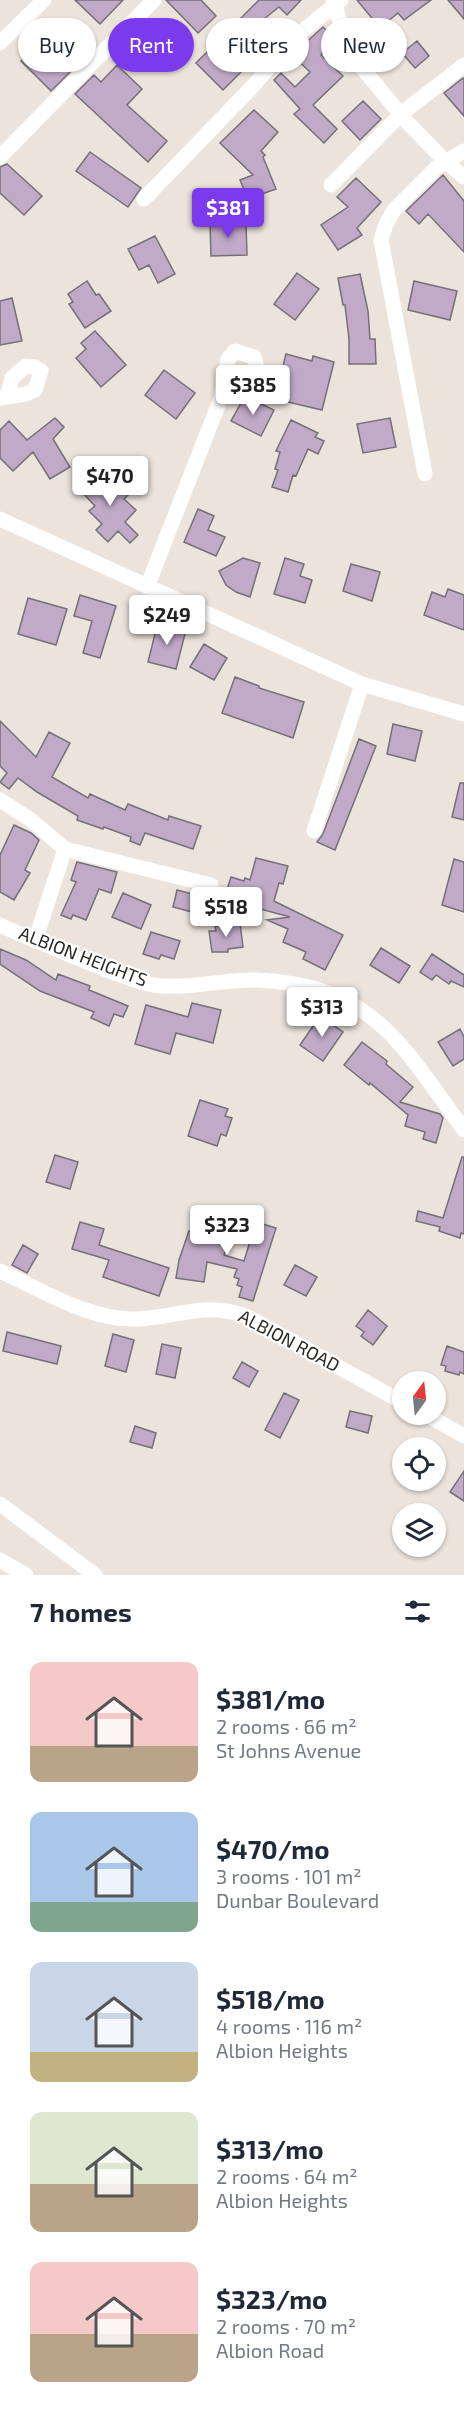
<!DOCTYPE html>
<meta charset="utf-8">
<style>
:root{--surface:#fff;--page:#f6f6f7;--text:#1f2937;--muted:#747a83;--accent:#7c3aed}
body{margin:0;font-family:"Exo 2",sans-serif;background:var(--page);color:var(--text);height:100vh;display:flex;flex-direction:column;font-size:22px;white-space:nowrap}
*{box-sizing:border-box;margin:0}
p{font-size:20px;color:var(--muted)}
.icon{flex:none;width:33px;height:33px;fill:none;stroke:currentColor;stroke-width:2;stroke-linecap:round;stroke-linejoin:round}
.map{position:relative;height:1575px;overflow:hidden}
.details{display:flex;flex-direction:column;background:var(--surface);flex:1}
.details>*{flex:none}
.top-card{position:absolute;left:18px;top:18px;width:429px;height:54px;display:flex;gap:12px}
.needle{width:39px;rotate:15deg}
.fabs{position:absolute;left:392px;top:1371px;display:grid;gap:12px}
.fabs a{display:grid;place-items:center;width:54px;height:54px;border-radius:50%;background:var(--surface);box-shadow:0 2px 4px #0004;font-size:30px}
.price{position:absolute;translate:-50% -51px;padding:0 14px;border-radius:6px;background:#fff;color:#222;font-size:20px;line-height:39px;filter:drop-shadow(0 2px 3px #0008)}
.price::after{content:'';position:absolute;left:50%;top:36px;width:18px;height:14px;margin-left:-9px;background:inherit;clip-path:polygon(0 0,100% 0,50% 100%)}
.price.current{background:var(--accent);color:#fff}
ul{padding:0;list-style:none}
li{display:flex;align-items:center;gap:18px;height:150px;padding:0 30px}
li span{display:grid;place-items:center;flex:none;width:168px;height:120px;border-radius:12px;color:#555}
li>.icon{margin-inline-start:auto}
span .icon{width:72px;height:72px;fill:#fffc;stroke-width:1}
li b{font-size:26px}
h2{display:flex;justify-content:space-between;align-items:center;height:72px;padding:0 30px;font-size:26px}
.tag{padding:0 21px;border-radius:27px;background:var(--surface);box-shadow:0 2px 4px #0004;font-size:21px;line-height:54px}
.tag.current{background:var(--accent);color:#fff}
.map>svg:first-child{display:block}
.building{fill:#c0aac7;stroke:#757077;stroke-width:1.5}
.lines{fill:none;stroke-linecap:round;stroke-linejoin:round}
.minor{stroke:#fff;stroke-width:15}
.labels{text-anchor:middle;stroke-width:4.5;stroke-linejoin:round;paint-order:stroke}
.street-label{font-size:18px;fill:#2b2725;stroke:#fff}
</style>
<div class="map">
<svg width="464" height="1575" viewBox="0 0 464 1575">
<rect width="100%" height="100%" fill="#ece3dc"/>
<path class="building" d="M75,0h48l-23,24z
M166,0h35l15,16 -18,17z
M259,0h42l-14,15 -8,-8 -20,16 15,17 -20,17 -24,-28z
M357,0h74l-27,20 -6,-7 -18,15z
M448,0h16v19z
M323,27l12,12 -14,16 22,21 -30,29 24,24 -13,14 -30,-29 6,-5 -26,-29 7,-7 14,14 15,-15 -18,-17z
M43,39l30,30 -22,22 -30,-30z
M417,41l12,15 -14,12 -13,-15z
M214,45l27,27 -18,18 -27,-27z
M117,65l25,24 -15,16 40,36 -19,21 -73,-68 19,-19 7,7z
M463,78l1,2v36l-20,-23z
M363,101l18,18 -21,21 -18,-19z
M254,110l24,22 -17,19 4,4 -2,2 13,32 -20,7 -1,-3 -8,4 -7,-17 13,-5 -33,-32z
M90,152l51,36 -13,19 -52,-36z
M7,164l35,32 -18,19 -24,-22v-26z
M443,175l21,26v51l-36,-38 -9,10 -13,-13z
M356,178l25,24 -24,26 5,7 -24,15 -17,-25 27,-18 -11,-10z
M210,223h36l1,32 -36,1z
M155,236l20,38 -17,9 -9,-18 -10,5 -11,-21z
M297,273l22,16 -24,31 -21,-16z
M360,274l8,37 2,28h5l1,25h-27v-25l-4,-34h-2l-5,-27z
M87,281l9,14 3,-1 12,17 -26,17 -16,-24 4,-2 -5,-8z
M414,281l43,10 -7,29 -42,-10z
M12,298l10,43 -22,4v-44z
M95,331l31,34 -25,22 -25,-29 10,-9 -5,-6z
M286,354l26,7 1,-5 21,6 -12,48 -47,-11z
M164,370l31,23 -19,26 -31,-24z
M245,396l29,14 -13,26 -30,-15z
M55,418l9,9 -11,12 17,28 -20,12 -17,-27 -20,19 -13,-13v-28l9,-9 18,19z
M390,418l6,29 -33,6 -6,-29z
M291,420l27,13 -3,4 9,4 -6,13 -10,-5 -12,27 -3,-1 -5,17 -16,-5 6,-17 -3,-1 5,-17 -4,-1z
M103,469l25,26 -4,4 12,11 -11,12 13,13 -8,8 -12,-12 -10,11 -12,-12 6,-6 -13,-13 6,-5 -15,-16z
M198,509l16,7 -6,14 17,7 -9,19 -32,-14z
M243,558l17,5 -10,34 -14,-5 -10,-7 -7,-14z
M285,558l19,6 -4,12 12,4 -7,23 -31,-9z
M351,564l29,8 -8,29 -29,-10z
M448,589l16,6v35l-40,-15 8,-23 13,5z
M80,595l36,11 -16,52 -17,-5 9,-32 -18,-5z
M28,598l39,11 -11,36 -38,-11z
M158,622l28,8 -10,39 -28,-7z
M204,644l23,14 -13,22 -24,-13z
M235,677l24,9v2l45,14 -11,36 -71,-25z
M0,721l36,36 13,-25 21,11 -18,34 36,21 2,-4 35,16 3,-6 40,16 1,-4 32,10 -8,23 -48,-16 -5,12 -10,-4 1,-4 -27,-10 -1,2 -26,-9 1,-4 -41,-24 -19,-14 -9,11 -9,-7 7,-9 -7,-7z
M393,724l29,7 -7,30 -28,-7z
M359,739l17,7 -41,104 -18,-8 6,-8z
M460,783h4v37l-12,-3z
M14,825l17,8 8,7 -14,30 5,3 -16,27 -14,-8v-37z
M256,858l32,8 -5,18 -4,-1 -5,18 69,34 -18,35 -22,-11 3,-7 -23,-10 5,-13 -21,-9 23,-3 -52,-14 2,-7 -14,-3 5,-16 13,4 1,-3 5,2z
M454,859l10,3v50l-22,-7z
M77,862l40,10 -6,21 -12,-4 -13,31 -13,-5 -2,4 -10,-4 15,-33 -5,-2z
M177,890l23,6 -4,17 -23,-6z
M123,893l28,12 -10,24 -29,-12z
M240,923l3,24 -15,2v3h-16l-3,-21h7l-1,-5z
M151,932l29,9 -6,18 -13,-4 -2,4 -16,-5z
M381,948l29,18 -11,17 -29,-18z
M0,949l26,11 30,20 2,-6 32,12 -1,4 39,16 -5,11 -9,-3 -5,12 -18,-8 3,-6 -54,-21 -40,-27z
M432,954l32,21v12l-13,-6 -2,3 -13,-9 -4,5 -12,-8z
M192,1003l29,7 -8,33 -37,-10 -6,21 -35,-10 11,-39 42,12z
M320,1016l23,16 -20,29 -23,-16z
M460,1029l4,8v22l-11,7 -15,-24z
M362,1042l25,19 -1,3 27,23 -13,15 40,12 3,4 -7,25 -13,-4 2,-7 -20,-6 3,-11 -38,-32 -1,2 -25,-20z
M200,1100l28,9 -3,7 7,2 -6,18 -5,-2 -4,12 -29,-10z
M55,1155l23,7 -8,27 -24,-7z
M462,1157h2v77l-3,-1 -1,5 -21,-7 1,-4 -24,-6 2,-10 25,7z
M227,1215l10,6 -12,18 4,1 -5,15 20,6 12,-39 20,6 -23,73 -14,-4 3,-10 -5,-2 2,-6 -5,-2 3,-8 -30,-7 -3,20 -28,-4 3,-18 10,-29 23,7z
M80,1222l24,7 -5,16 70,23 -10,28 -56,-19 6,-17 -37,-11z
M23,1245l15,9 -11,19 -15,-8z
M295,1265l22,12 -11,19 -22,-11z
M368,1310l19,16 -14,19 -12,-9 3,-4 -8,-6z
M7,1332l54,14 -4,18 -54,-13z
M113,1334l21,6 -8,32 -21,-6z
M162,1344l19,4 -6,30 -19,-4z
M447,1346l17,6v22l-4,-2 -1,3 -14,-4 1,-5 -5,-1z
M242,1362l16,9 -9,16 -16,-9z
M284,1393l15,7 -19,38 -15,-8z
M350,1411l22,5 -4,17 -22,-6z
M135,1426l21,7 -4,15 -22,-6z
M464,1471v30l-14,-9z"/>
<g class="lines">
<path class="minor" d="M333,0l17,53 57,69 40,41 17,14
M0,43l44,-43
M0,157l154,-157
M331,185l70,-71 63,-49
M144,199l110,-114 40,-47 47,-38
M0,398l26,-4 9,-4 6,-19 -6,-4 -9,-1 -14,12 -5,18
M425,474l-44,-234 5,-16 8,-14 42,-42 28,-17
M0,519l362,165 102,30
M147,587l74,-189 7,-39 7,-8 19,6 3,10c-7,17 -21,23 -36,31
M0,800l31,20 34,29
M314,831l48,-147
M0,925c30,14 61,26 92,39 20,8 40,17 61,21 34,5 70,-6 104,-5 116,5 145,65 207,150
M35,941l30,-92 146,36
M0,1271c42,19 90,50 137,48 41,-2 68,-18 109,-3l156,86
M425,1414l39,22
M0,1504l95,71
M0,1560l26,15"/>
</g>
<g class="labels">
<g class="street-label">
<text transform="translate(83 957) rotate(21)" y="6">ALBION HEIGHTS</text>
<text transform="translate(289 1341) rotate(28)" y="6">ALBION ROAD</text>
</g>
</g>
</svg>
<div class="fabs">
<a><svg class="needle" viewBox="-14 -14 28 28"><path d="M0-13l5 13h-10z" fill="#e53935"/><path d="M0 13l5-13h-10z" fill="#747a83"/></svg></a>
<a><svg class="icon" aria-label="locate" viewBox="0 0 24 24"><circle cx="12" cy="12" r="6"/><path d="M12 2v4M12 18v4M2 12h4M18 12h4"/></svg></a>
<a><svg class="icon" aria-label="layers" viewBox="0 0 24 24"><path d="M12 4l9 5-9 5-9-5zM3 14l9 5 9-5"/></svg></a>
</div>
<b class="price current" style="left:228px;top:239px">$381</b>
<b class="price" style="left:253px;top:416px">$385</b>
<b class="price" style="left:110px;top:507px">$470</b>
<b class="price" style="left:167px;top:646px">$249</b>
<b class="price" style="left:226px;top:938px">$518</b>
<b class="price" style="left:322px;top:1038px">$313</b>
<b class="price" style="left:227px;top:1256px">$323</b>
<div class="top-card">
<a class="tag">Buy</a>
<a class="tag current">Rent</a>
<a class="tag">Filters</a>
<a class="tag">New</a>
</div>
</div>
<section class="details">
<h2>7 homes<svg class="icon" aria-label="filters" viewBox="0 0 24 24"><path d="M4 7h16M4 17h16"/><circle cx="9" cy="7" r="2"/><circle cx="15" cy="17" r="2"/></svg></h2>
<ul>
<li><span style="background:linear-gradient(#f6c9c9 70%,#b9a48a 0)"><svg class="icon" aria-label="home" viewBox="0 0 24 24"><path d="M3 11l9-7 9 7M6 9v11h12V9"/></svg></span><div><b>$381/mo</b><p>2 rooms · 66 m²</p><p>St Johns Avenue</p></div></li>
<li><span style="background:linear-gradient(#a9c7e8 75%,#7fa58c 0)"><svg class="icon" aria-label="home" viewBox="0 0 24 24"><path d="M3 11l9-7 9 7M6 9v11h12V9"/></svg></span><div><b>$470/mo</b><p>3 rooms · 101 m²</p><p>Dunbar Boulevard</p></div></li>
<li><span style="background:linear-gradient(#c9d6e8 75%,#c2b280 0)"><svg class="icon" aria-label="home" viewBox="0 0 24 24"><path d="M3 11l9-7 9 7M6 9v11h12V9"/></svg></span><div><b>$518/mo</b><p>4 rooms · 116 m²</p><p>Albion Heights</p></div></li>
<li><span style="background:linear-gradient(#dfe7d0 60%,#b9a48a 0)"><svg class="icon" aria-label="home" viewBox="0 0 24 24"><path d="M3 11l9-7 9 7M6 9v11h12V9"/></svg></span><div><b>$313/mo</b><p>2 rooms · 64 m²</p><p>Albion Heights</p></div></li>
<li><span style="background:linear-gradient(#f6c9c9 60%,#b9a48a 0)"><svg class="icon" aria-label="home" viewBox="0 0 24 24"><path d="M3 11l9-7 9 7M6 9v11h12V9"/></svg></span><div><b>$323/mo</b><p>2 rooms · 70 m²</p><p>Albion Road</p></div></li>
</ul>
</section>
